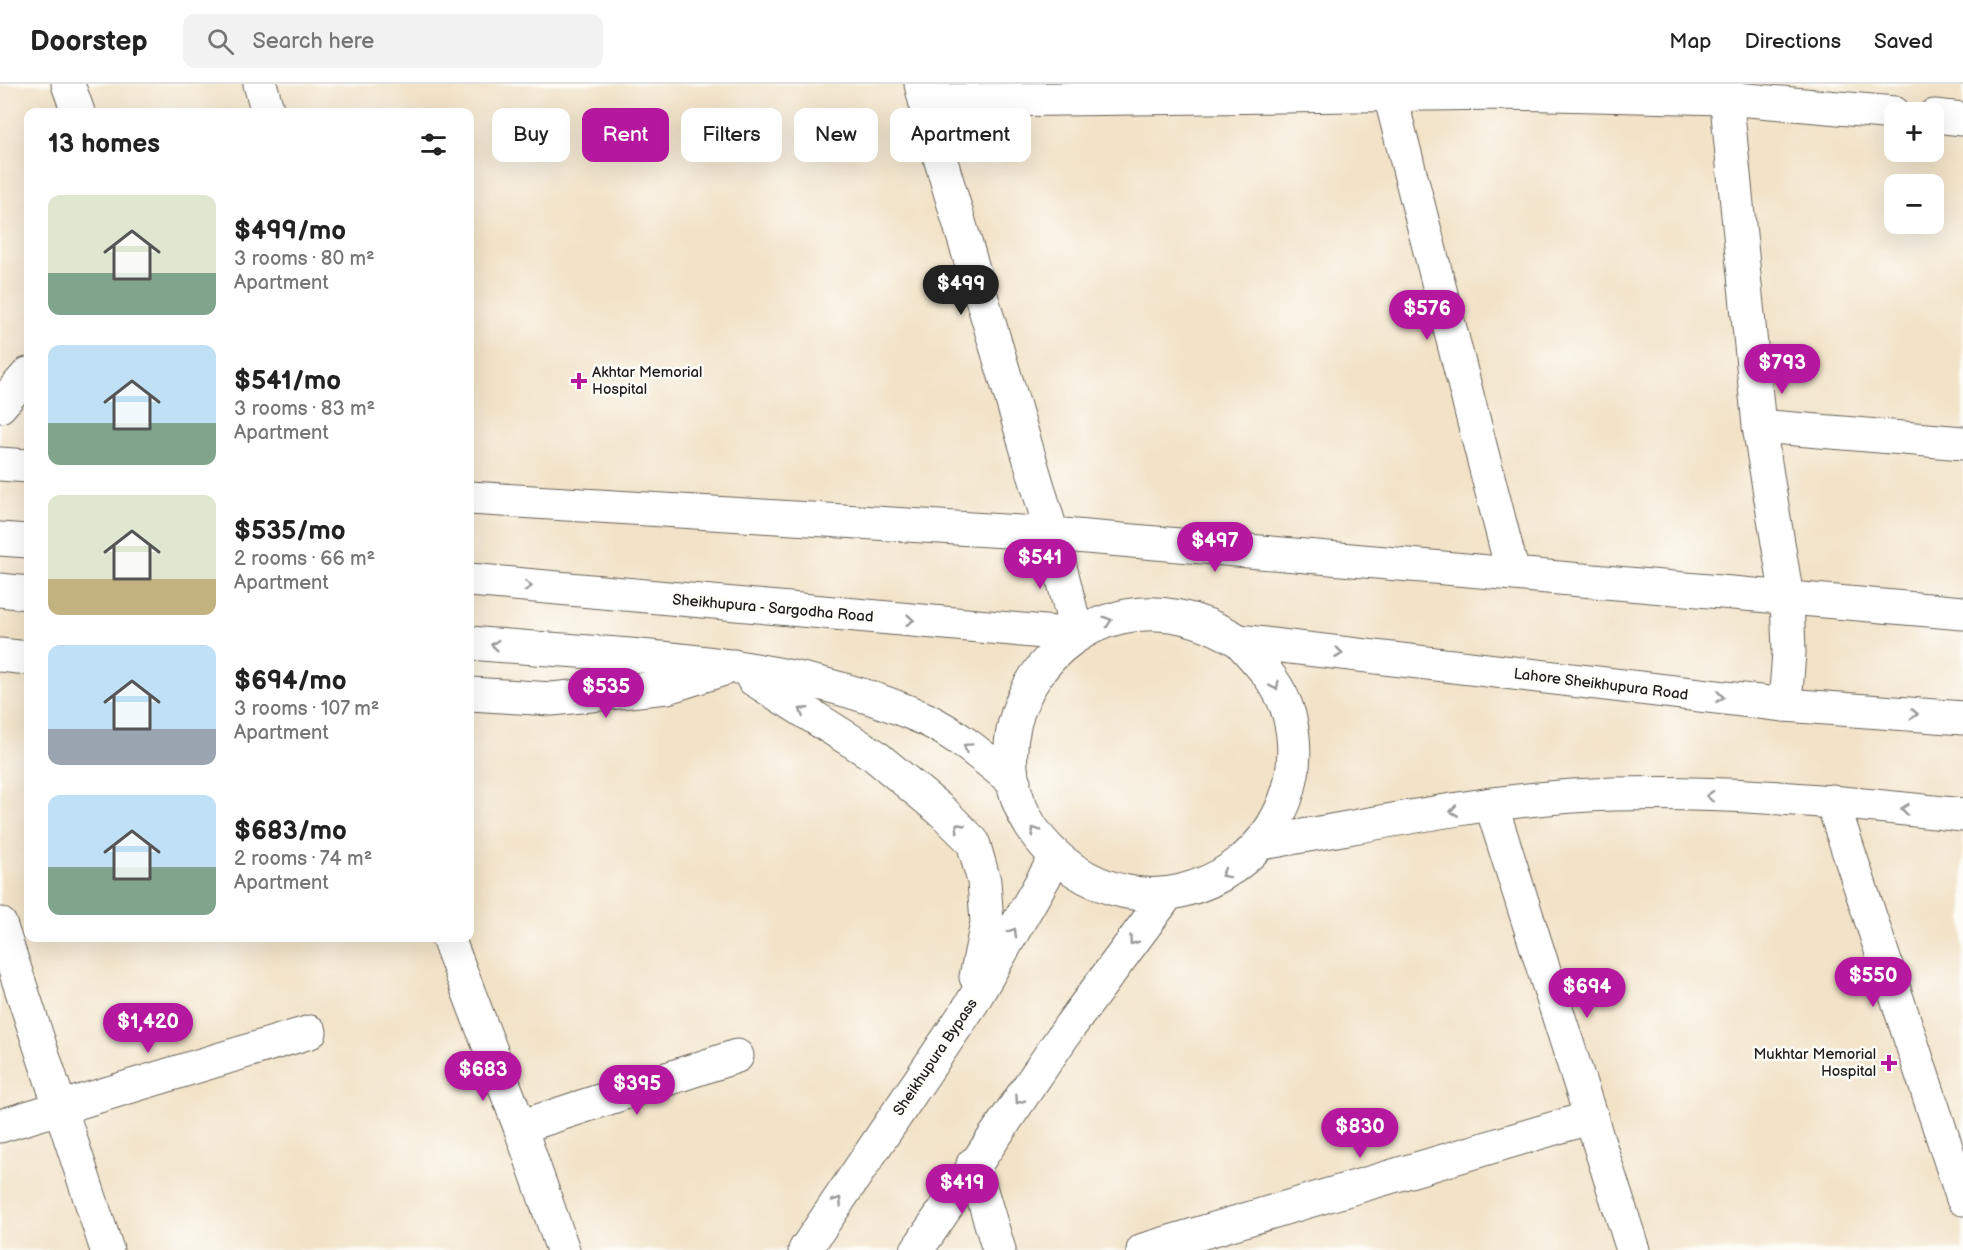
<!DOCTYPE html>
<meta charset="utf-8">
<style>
:root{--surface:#fff;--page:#f2f2f2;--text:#222;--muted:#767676;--line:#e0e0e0;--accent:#b5179e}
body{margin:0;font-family:"Balsamiq Sans",sans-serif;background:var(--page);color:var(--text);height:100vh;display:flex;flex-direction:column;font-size:22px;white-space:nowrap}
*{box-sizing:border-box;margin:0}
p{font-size:20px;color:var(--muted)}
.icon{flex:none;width:33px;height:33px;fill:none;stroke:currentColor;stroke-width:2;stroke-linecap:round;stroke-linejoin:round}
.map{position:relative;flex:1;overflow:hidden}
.drawer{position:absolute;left:24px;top:24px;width:450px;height:834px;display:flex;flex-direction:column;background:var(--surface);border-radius:12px;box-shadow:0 6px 24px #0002}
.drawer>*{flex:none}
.guide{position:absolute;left:492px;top:24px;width:570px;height:54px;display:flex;gap:12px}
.fabs{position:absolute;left:1884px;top:18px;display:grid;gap:12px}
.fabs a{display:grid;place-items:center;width:60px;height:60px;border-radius:12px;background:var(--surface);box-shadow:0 6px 24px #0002;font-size:30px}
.price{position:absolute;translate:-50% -51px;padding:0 14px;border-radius:21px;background:var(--accent);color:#fff;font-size:20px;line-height:39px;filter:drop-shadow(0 2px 3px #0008)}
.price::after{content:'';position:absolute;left:50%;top:36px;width:18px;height:14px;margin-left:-9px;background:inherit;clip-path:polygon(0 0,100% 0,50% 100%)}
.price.current{background:#222;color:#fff}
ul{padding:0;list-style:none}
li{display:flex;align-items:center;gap:18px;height:150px;padding:0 24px}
li span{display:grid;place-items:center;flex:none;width:168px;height:120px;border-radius:12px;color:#555}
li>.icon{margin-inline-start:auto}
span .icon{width:72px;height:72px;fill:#fffc;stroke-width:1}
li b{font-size:26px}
h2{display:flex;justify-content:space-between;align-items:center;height:72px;padding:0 24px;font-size:26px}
.tag{padding:0 21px;border-radius:12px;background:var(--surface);box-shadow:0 6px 24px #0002;font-size:21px;line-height:54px}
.tag.current{background:var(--accent);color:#fff}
header{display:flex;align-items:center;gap:36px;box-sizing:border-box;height:84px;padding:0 30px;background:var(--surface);border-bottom:2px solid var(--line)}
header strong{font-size:28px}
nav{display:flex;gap:33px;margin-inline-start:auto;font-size:21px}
.search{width:420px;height:54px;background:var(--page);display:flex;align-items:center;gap:15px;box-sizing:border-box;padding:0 21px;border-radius:12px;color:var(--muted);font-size:22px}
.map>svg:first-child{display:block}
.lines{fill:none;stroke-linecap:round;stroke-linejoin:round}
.minor-casing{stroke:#676158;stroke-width:35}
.highway-casing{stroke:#676158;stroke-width:35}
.minor{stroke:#fff;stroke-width:33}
.highway{stroke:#fff;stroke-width:33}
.oneway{stroke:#999}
.poi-dot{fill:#b5179e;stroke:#fdfcf7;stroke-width:2}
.labels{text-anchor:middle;stroke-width:5;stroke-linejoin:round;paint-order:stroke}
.poi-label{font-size:15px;fill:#1c1c1c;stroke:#fdfcf7;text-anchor:start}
.street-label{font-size:15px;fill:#1c1c1c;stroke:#fdfcf7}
</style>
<header>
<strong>Doorstep</strong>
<div class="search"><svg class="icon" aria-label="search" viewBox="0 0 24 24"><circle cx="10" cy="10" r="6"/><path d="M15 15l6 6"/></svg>Search here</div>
<nav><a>Map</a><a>Directions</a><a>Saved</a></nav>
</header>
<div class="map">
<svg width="1963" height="1166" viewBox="0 0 1963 1166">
<rect width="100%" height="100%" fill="#fdfcf7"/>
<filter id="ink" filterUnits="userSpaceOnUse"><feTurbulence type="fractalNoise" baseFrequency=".0167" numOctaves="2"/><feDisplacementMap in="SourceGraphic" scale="12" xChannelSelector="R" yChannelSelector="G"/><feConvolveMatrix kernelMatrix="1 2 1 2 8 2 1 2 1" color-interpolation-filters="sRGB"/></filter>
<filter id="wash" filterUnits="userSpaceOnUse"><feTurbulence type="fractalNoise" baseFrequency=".008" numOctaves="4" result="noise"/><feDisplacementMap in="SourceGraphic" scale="24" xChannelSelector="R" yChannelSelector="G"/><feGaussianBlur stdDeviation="1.35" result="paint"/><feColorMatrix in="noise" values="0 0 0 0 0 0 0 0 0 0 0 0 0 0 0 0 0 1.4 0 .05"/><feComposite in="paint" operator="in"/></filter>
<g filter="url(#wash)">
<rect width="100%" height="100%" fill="#f2e2c7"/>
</g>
<g filter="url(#ink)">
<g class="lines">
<defs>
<path id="minor" d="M68,0l10,28
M260,0l8,28
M921,0l14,57 117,393 25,101
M1725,0l34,342 28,172 2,54 -4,53
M1390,11l123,479
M925,17l578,-8 223,5 168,15
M1934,32l29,3
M0,322l28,-32
M1759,342l204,17
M0,380l28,2
M470,414l582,36 911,79
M0,571l28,3
M470,610l82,5 115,-12 66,-21
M1832,717l131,398
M1491,720l142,446
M0,840l107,326
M448,854l72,189 43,123
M0,1042l310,-94
M520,1043l217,-71
M973,1080l26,86
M1143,1166l449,-133"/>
<path id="highway" d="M0,455l28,2
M470,496l607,55
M0,506l28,3
M1239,557c20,22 42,44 50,74 21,80 -29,157 -108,176 -36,9 -76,0 -107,-21 -151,-104 -7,-335 165,-229l546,64 178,13
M470,559c149,13 317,13 455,76 32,15 62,41 89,63
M753,595l121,76 69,57 30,30 11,39 3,42 -11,54
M1262,759c103,-17 207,-40 311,-47 130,-8 261,5 390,19
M805,1166l167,-247 84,-146
M917,1166l153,-224 98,-132"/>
</defs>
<use href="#minor" class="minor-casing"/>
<use href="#highway" class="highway-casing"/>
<use href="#minor" class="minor"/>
<use href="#highway" class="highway"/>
</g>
<defs><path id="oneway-chevron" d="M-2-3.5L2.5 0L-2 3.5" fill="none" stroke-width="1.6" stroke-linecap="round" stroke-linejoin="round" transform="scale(1.5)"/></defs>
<g class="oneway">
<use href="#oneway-chevron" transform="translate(528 502) rotate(5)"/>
<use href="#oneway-chevron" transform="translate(910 536) rotate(5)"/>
<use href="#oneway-chevron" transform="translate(1108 537) rotate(-18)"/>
<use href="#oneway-chevron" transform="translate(495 561) rotate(-175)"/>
<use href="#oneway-chevron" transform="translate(1339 569) rotate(7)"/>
<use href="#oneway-chevron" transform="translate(1275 602) rotate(65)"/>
<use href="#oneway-chevron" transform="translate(1720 613) rotate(7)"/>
<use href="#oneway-chevron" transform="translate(803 627) rotate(-148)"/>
<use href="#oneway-chevron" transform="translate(1914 630) rotate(4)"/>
<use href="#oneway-chevron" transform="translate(967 663) rotate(-145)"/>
<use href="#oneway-chevron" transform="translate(1710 712) rotate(-177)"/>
<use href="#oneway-chevron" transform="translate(1905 725) rotate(-174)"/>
<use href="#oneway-chevron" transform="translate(1454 727) rotate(170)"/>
<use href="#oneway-chevron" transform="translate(959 743) rotate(-134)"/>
<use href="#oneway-chevron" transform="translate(1035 747) rotate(-123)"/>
<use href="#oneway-chevron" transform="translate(1225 790) rotate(151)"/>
<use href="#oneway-chevron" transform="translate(1013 848) rotate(-60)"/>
<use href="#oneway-chevron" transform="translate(1133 857) rotate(126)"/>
<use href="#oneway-chevron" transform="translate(1019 1016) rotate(125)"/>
<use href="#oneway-chevron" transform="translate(838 1117) rotate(-56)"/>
</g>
</g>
<g class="poi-dot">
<path d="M576 288h6v6h6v6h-6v6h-6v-6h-6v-6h6z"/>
<path d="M1886 970h6v6h6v6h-6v6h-6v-6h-6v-6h6z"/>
</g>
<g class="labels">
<g class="poi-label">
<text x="592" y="293">Akhtar Memorial<tspan x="592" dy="17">Hospital</tspan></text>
<text x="1876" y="975" text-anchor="end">Mukhtar Memorial<tspan x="1876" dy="17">Hospital</tspan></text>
</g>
<g class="street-label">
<text transform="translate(773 524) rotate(5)" y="5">Sheikhupura - Sargodha Road</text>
<text transform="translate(1601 600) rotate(7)" y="5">Lahore Sheikhupura Road</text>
<text transform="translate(935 973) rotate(-56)" y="5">Sheikhupura Bypass</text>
</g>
</g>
</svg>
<div class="fabs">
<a>+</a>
<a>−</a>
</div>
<b class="price current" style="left:961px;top:232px">$499</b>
<b class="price" style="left:1427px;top:257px">$576</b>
<b class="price" style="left:1782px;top:311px">$793</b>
<b class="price" style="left:1215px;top:489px">$497</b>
<b class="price" style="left:1040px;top:506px">$541</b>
<b class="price" style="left:606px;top:635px">$535</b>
<b class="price" style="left:1873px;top:924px">$550</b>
<b class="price" style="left:1587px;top:935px">$694</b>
<b class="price" style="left:148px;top:970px">$1,420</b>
<b class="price" style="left:483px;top:1018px">$683</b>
<b class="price" style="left:637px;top:1032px">$395</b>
<b class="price" style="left:1360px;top:1075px">$830</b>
<b class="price" style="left:962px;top:1131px">$419</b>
<div class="guide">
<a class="tag">Buy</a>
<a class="tag current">Rent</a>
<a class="tag">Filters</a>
<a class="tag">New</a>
<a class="tag">Apartment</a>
</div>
<section class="drawer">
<h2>13 homes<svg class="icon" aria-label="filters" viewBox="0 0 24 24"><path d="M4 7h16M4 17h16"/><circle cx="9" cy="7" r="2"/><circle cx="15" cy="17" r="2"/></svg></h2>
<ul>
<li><span style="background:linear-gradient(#dfe7d0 65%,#7fa58c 0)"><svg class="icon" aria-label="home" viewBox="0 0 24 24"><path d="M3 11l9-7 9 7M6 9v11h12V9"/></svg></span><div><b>$499/mo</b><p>3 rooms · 80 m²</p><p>Apartment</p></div></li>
<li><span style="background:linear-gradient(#bfe0f5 65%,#7fa58c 0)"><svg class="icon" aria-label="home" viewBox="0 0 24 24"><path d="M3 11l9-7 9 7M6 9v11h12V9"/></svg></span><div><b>$541/mo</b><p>3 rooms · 83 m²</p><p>Apartment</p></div></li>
<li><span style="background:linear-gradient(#dfe7d0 70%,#c2b280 0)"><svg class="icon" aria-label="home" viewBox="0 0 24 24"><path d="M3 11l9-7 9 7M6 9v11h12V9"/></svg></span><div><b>$535/mo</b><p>2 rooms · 66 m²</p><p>Apartment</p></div></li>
<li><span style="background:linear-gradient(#bfe0f5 70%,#9aa5b1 0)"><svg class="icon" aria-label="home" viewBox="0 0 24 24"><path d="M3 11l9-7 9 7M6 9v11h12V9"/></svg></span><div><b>$694/mo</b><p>3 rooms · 107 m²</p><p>Apartment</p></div></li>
<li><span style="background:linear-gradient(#bfe0f5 60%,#7fa58c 0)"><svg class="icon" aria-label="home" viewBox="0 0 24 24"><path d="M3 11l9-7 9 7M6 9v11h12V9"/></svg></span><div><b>$683/mo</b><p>2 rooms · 74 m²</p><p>Apartment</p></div></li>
</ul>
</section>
</div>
